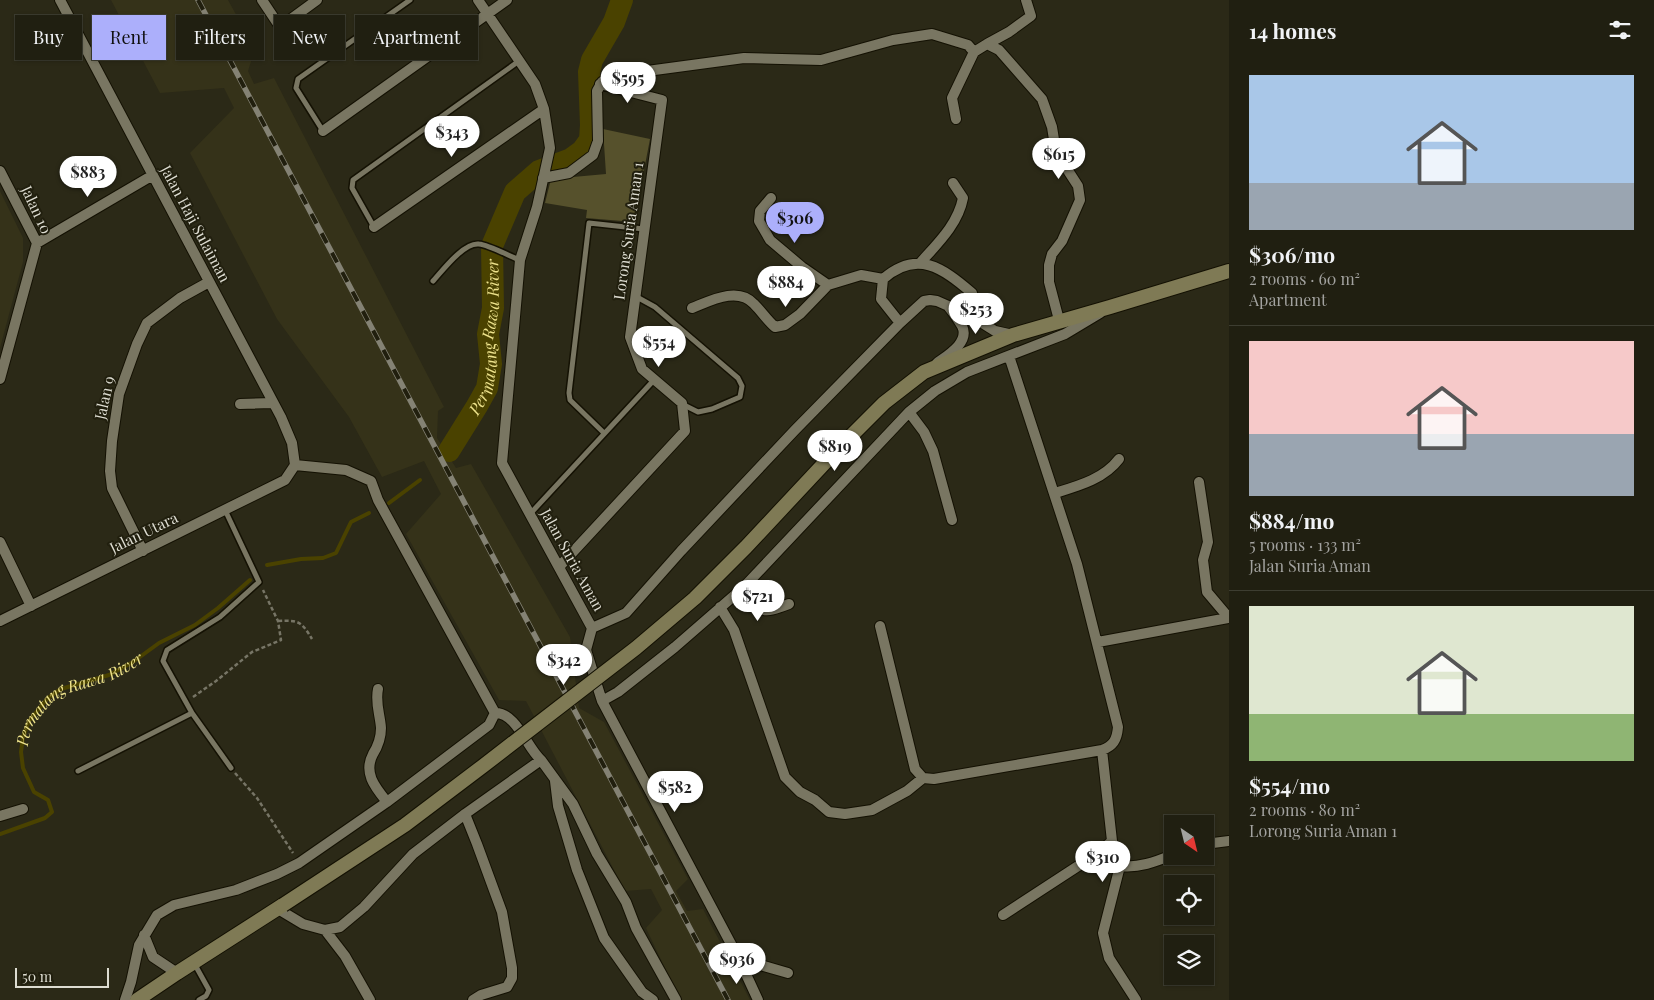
<!DOCTYPE html>
<meta charset="utf-8">
<style>
:root{--surface:#201f11;--page:#28271a;--text:#f1f3f6;--muted:#a2a29f;--line:#3d3d31;--accent:#acaffb}
body{margin:0;font-family:"Playfair Display",serif;background:var(--page);color:var(--text);height:100vh;display:flex;flex-direction:column;font-size:19px;white-space:nowrap}
*{box-sizing:border-box;margin:0}
p{font-size:16px;color:var(--muted)}
.icon{flex:none;width:28px;height:28px;fill:none;stroke:currentColor;stroke-width:2;stroke-linecap:round;stroke-linejoin:round}
.map{position:relative;flex:1;overflow:hidden}
.panel{display:flex;flex-direction:column;background:var(--surface);width:425px}
.panel>*{flex:none}
.top-card{position:absolute;left:15px;top:15px;width:475px;height:45px;display:flex;gap:10px}
.needle{width:32px;rotate:145deg}
.fabs{position:absolute;left:1164px;top:815px;display:grid;gap:10px}
.fabs a{display:grid;place-items:center;width:50px;height:50px;border-radius:0px;background:var(--surface);box-shadow:0 1px 4px #0004,0 0 0 1px var(--line);font-size:25px}
.scale{position:absolute;left:15px;bottom:12px;width:94px;box-sizing:border-box;padding-left:5px;border:2px solid #dddcd1;border-top:0;font-size:14px;line-height:18px;white-space:nowrap;color:#dddcd1;-webkit-text-stroke:4px #211f0e;paint-order:stroke}
.price{position:absolute;translate:-50% -42px;padding:0 11px;border-radius:18px;background:#fff;color:#222;font-size:16px;line-height:32px;filter:drop-shadow(0 1px 2px #0008)}
.price::after{content:'';position:absolute;left:50%;top:30px;width:15px;height:11px;margin-left:-8px;background:inherit;clip-path:polygon(0 0,100% 0,50% 100%)}
.price.selected{background:var(--accent);color:#111}
ul{padding:0;list-style:none}
li{display:grid;align-content:center;gap:10px;height:265px;padding:0 20px}
li+li{border-top:1px solid var(--line)}
li span{display:grid;place-items:center;height:155px;border-radius:0px;color:#555}
li>.icon{margin-inline-start:auto}
span .icon{width:90px;height:90px;fill:#fffc;stroke-width:1}
li b{font-size:21px}
h2{display:flex;justify-content:space-between;align-items:center;height:60px;padding:0 20px;font-size:21px}
.tag{padding:0 18px;border-radius:0px;background:var(--surface);box-shadow:0 1px 4px #0004,0 0 0 1px var(--line);font-size:18px;line-height:45px}
.tag.selected{background:var(--accent);color:#111}
main{display:flex;flex:1;min-height:0}
.map>svg:first-child{display:block}
.built{fill:#353219}
.green{fill:#56512c}
.lines{fill:none;stroke-linecap:round;stroke-linejoin:round}
.stream{stroke:#4a4200;stroke-width:4}
.river{stroke:#4a4200;stroke-width:22}
.lane-casing{stroke:#141103;stroke-width:8}
.street-casing{stroke:#141103;stroke-width:12}
.secondary-casing{stroke:#141103;stroke-width:16}
.path{stroke:#777566;stroke-width:2.5;stroke-dasharray:4 2.5;stroke-linecap:butt}
.lane{stroke:#797662;stroke-width:5}
.street{stroke:#797662;stroke-width:10}
.secondary{stroke:#7f7a55;stroke-width:14}
.rail-casing{stroke:#848274;stroke-width:5.5}
.rail{stroke:#211f0e;stroke-width:4;stroke-dasharray:11;stroke-linecap:butt}
.secondary-bridge-casing{stroke:#141103;stroke-width:16;stroke-linecap:butt}
.secondary-bridge{stroke:#7f7a55;stroke-width:14}
.labels{text-anchor:middle;stroke-width:4;stroke-linejoin:round;paint-order:stroke}
.street-label{font-size:15px;fill:#dddcd1;stroke:#211f0e}
.water-label{font-size:16px;font-style:italic;fill:#ede28b;stroke:#211f0e}
</style>
<main>
<div class="map">
<svg width="1229" height="1000" viewBox="0 0 1229 1000">
<rect width="100%" height="100%" fill="#2b2917"/>
<path class="built" d="M111,0h117l27,49 -7,22 6,13 20,-6 170,329 -6,4 -1,27 19,30 15,-4 99,173 9,71 25,14 84,157 -12,12 11,20 16,-2 47,91h-70l-34,-72 16,-18 -11,-21 -26,2 -99,-190 -27,-1 -93,-166 35,-40 -17,-33 -42,16 -33,-60 -72,-98 -87,-166 44,-45 -10,-20 -64,5z
M0,191l23,47v24l-23,86z"/>
<path class="green" d="M603,129l47,10 -16,83 -48,-4 1,-8 -42,-7 6,-24 55,-5z"/>
<g class="lines">
<g class="stream">
<path d="M389,503l31,-23"/>
<path d="M267,565l34,-6 22,-1 13,-5 15,-31 18,-9"/>
<path id="s1" d="M0,834l45,-16 7,-6 -4,-12 -14,-8 -11,-24 -2,-16 2,-15 6,-16 19,-23 13,-9 48,-14 24,-13 26,-19 36,-18 23,-17 32,-28"/>
</g>
<path class="river" id="s2" d="M449,451l28,-45 10,-18 4,-24 -3,-30 5,-26 -1,-62 23,-54 24,-21 32,-12 11,-8 8,-11 1,-15 -2,-53 3,-12 22,-38 8,-22"/>
<defs>
<path id="lane" d="M323,131l-27,-43 2,-9 112,-79
M374,227l-22,-39 1,-8 166,-119
M433,281c10,-11 31,-39 46,-37 10,1 30,12 41,16
M635,296l20,11 83,71 4,8 -2,11 -28,12 -14,3 -16,-8
M604,433l-34,-33 -1,-7 20,-170 55,6
M530,514l124,-134
M192,713l39,55
M78,771l114,-58 -29,-52 4,-11 53,-33 39,-35 -34,-72
M194,963l15,27 -3,6 -7,4"/>
<path id="street" d="M60,0l221,417 11,26 3,22
M262,0l18,27 37,-27
M478,0l57,84 9,25 6,39 -13,59 -17,53 -18,203 90,165
M987,44l22,-12 22,-16 -5,-16
M974,52l13,-8 12,6 43,49 10,28 4,25 22,34 2,14 -18,41 -10,13 -3,11v17l10,38
M323,131l184,-131
M0,171l37,72 -37,136
M543,178l26,-5 24,-18 5,-14 -1,-50 5,-9 8,-6 134,-18 77,2 72,-20 39,-6 36,11 6,7 -22,46 4,21
M771,198l-11,13 -1,10 11,19 32,27 26,18
M374,227l170,-118
M37,243l116,-68
M921,262c17,-19 37,-38 42,-64l-10,-15
M692,308c18,-7 46,-22 62,-4 8,8 13,16 21,23l10,-2 15,-11 28,-29 33,-10 22,4
M900,323l-19,-24 2,-20c34,-30 60,-11 89,14l2,7 -3,16
M937,363c11,-8 33,-21 25,-37 -4,-7 -9,-14 -14,-20
M240,404l33,-1
M909,412l15,20 9,19 19,69
M1199,482l9,60 -5,18 4,32 22,26
M1055,493c23,-7 49,-14 64,-34
M0,542l31,64
M143,551l-31,-63 -2,-17 2,-30 7,-47 18,-50 10,-21 33,-25 29,-16
M559,567l126,-136 -3,-28 -40,-34 -12,-32 32,-237 -62,-16
M744,587c17,26 16,28 45,17
M720,607l14,23 51,147 15,15 15,8 14,12 16,2 27,-4 35,-19 16,-13
M0,621l285,-141 10,-15
M880,626l35,143 8,9 11,1 168,-29c11,-4 15,-10 16,-23l-41,-163 -68,-208
M592,628l34,-15 55,-62 114,-121 105,-107 24,-22 6,-1 7,1 34,15 24,15 18,4
M592,628l-6,22 16,51 137,258 49,14
M1098,642l130,-24
M378,689c-3,14 2,25 3,39 0,9 -3,18 -8,26 -10,19 2,33 14,48
M602,701l16,-9 57,-45 69,-60 165,-175 26,-21 32,-19 98,-38 35,-21
M495,713c21,-1 32,35 46,47l32,44 24,50 29,48 10,26 40,72
M1102,750l10,91 8,25 -17,67 6,25 27,42
M555,781l3,25 19,64 27,68 38,54 11,8
M465,814l12,30 25,68 10,56v10l-5,9 -26,8 -8,5
M0,816l23,-7
M1205,844l24,-3
M1120,866c19,2 35,-4 52,-11
M278,909l25,15 22,6 15,-3 24,-20 49,-53 52,-40 76,-54
M1003,915l95,-62 14,-12
M325,930l20,26 25,44
M144,935l9,22 24,16
M739,959l19,41
M125,1000l6,-18 8,-37 18,-30 17,-10 62,-15 41,-16 22,-11 88,-61 102,-77 6,-12 -117,-213 -7,-19 -25,-11 -51,-5"/>
<path id="secondary" d="M833,454l51,-51 40,-31 89,-37 97,-28 119,-36
M137,1000l40,-27 106,-68"/>
</defs>
<use href="#lane" class="lane-casing"/>
<use href="#street" class="street-casing"/>
<use href="#secondary" class="secondary-casing"/>
<path class="path" d="M278,621c21,-1 23,0 34,18
M193,697l23,-16 36,-29 29,-12 -3,-19 -15,-31
M235,773l22,25 36,55"/>
<use href="#lane" class="lane"/>
<use href="#street" class="street"/>
<use href="#secondary" class="secondary"/>
<defs>
<path id="rail" d="M198,0l530,1000"/>
</defs>
<use href="#rail" class="rail-casing"/>
<use href="#rail" class="rail"/>
<defs>
<path id="secondary-bridge" d="M283,905l122,-80 78,-59 153,-118 59,-50 51,-51 87,-93"/>
</defs>
<use href="#secondary-bridge" class="secondary-bridge-casing"/>
<use href="#secondary-bridge" class="secondary-bridge"/>
</g>
<g class="labels">
<g class="street-label">
<text transform="translate(36 210) rotate(65)" y="5">Jalan 10</text>
<text transform="translate(195 224) rotate(62)" y="5">Jalan Haji Sulaiman</text>
<text transform="translate(629 231) rotate(-82)" y="5">Lorong Suria Aman 1</text>
<text transform="translate(105 398) rotate(-77)" y="5">Jalan 9</text>
<text transform="translate(144 533) rotate(-26)" y="5">Jalan Utara</text>
<text transform="translate(572 560) rotate(61)" y="5">Jalan Suria Aman</text>
</g>
<g class="water-label">
<text dy="6" stroke="none"><textPath href="#s2" startOffset="124">Permatang Rawa River</textPath></text>
<text dy="6" stroke="none"><textPath href="#s1" startOffset="214">Permatang Rawa River</textPath></text>
</g>
</g>
</svg>
<div class="fabs">
<a><svg class="needle" viewBox="-14 -14 28 28"><path d="M0-13l5 13h-10z" fill="#e53935"/><path d="M0 13l5-13h-10z" fill="#a2a29f"/></svg></a>
<a><svg class="icon" aria-label="locate" viewBox="0 0 24 24"><circle cx="12" cy="12" r="6"/><path d="M12 2v4M12 18v4M2 12h4M18 12h4"/></svg></a>
<a><svg class="icon" aria-label="layers" viewBox="0 0 24 24"><path d="M12 4l9 5-9 5-9-5zM3 14l9 5 9-5"/></svg></a>
</div>
<div class="scale">50 m</div>
<b class="price" style="left:628px;top:104px">$595</b>
<b class="price" style="left:452px;top:158px">$343</b>
<b class="price" style="left:1059px;top:180px">$615</b>
<b class="price" style="left:88px;top:198px">$883</b>
<b class="price selected" style="left:795px;top:244px">$306</b>
<b class="price" style="left:786px;top:308px">$884</b>
<b class="price" style="left:976px;top:335px">$253</b>
<b class="price" style="left:659px;top:368px">$554</b>
<b class="price" style="left:835px;top:472px">$819</b>
<b class="price" style="left:758px;top:622px">$721</b>
<b class="price" style="left:564px;top:686px">$342</b>
<b class="price" style="left:675px;top:813px">$582</b>
<b class="price" style="left:1103px;top:883px">$310</b>
<b class="price" style="left:737px;top:985px">$936</b>
<div class="top-card">
<a class="tag">Buy</a>
<a class="tag selected">Rent</a>
<a class="tag">Filters</a>
<a class="tag">New</a>
<a class="tag">Apartment</a>
</div>
</div>
<section class="panel">
<h2>14 homes<svg class="icon" aria-label="filters" viewBox="0 0 24 24"><path d="M4 7h16M4 17h16"/><circle cx="9" cy="7" r="2"/><circle cx="15" cy="17" r="2"/></svg></h2>
<ul>
<li><span style="background:linear-gradient(#a9c7e8 70%,#9aa5b1 0)"><svg class="icon" aria-label="home" viewBox="0 0 24 24"><path d="M3 11l9-7 9 7M6 9v11h12V9"/></svg></span><div><b>$306/mo</b><p>2 rooms · 60 m²</p><p>Apartment</p></div></li>
<li><span style="background:linear-gradient(#f6c9c9 60%,#9aa5b1 0)"><svg class="icon" aria-label="home" viewBox="0 0 24 24"><path d="M3 11l9-7 9 7M6 9v11h12V9"/></svg></span><div><b>$884/mo</b><p>5 rooms · 133 m²</p><p>Jalan Suria Aman</p></div></li>
<li><span style="background:linear-gradient(#dfe7d0 70%,#8fb573 0)"><svg class="icon" aria-label="home" viewBox="0 0 24 24"><path d="M3 11l9-7 9 7M6 9v11h12V9"/></svg></span><div><b>$554/mo</b><p>2 rooms · 80 m²</p><p>Lorong Suria Aman 1</p></div></li>
</ul>
</section>
</main>
